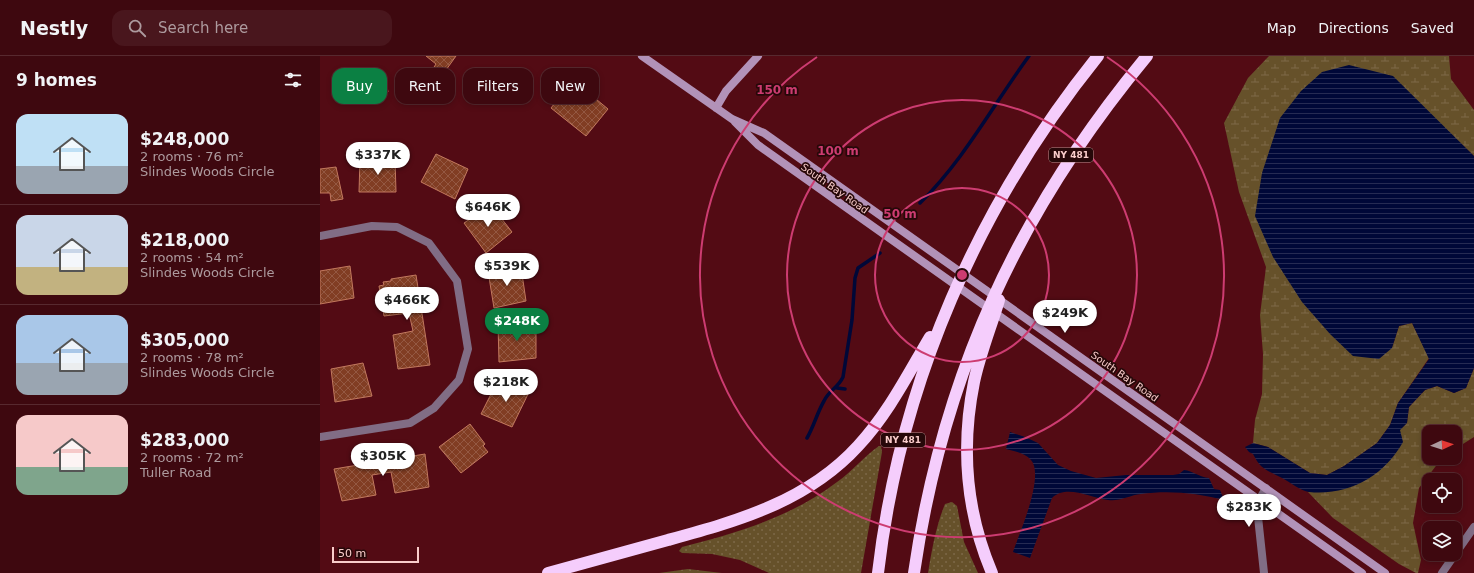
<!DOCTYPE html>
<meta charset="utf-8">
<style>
:root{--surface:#3e080f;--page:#49161d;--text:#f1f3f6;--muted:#ad9a9e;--line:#57292f;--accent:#0b8043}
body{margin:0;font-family:"DejaVu Sans",sans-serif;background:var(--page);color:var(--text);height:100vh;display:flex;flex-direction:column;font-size:15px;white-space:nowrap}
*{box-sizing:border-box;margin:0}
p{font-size:13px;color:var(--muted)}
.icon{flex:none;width:22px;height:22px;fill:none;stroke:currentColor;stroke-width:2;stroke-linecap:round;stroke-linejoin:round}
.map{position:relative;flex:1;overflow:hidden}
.side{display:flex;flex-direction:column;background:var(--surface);width:320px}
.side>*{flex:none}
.guide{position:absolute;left:12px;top:12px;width:380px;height:36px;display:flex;gap:8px}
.needle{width:26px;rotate:86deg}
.buttons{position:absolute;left:1102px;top:369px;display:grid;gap:8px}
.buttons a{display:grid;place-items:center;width:40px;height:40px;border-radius:8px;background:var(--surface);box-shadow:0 2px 6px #0003,0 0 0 1px var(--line);font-size:20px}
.scale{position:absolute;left:12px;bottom:10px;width:87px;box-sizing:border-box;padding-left:4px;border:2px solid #facdcb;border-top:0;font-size:11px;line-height:14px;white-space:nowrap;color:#facdcb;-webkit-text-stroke:3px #260809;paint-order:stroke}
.price{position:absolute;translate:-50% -34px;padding:0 9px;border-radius:14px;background:#fff;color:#222;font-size:13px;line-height:26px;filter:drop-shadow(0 1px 2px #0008)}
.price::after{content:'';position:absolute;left:50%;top:24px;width:12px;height:9px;margin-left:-6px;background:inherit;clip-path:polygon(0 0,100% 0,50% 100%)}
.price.selected{background:var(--accent);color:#fff}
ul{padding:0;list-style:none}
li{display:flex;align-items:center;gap:12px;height:100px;padding:0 16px}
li+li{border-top:1px solid var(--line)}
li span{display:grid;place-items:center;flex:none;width:112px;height:80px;border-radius:12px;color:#555}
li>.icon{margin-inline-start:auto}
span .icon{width:48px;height:48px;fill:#fffc;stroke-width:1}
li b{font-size:17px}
h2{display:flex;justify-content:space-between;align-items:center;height:48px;padding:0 16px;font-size:17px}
.chip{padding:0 14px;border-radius:12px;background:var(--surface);box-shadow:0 2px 6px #0003,0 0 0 1px var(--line);font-size:14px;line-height:36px}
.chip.selected{background:var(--accent);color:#fff}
header{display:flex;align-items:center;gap:24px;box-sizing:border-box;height:56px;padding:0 20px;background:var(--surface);border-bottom:1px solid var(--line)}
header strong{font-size:19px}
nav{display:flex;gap:22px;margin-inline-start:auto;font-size:14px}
.search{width:280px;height:36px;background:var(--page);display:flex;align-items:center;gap:10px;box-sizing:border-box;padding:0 14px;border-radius:12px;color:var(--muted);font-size:15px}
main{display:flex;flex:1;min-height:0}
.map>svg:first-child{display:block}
.grass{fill:url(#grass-dots)}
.wetland{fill:url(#wetland-marsh)}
.water{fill:url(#water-rules)}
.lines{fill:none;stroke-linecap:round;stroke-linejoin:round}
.stream{stroke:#000838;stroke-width:3.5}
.building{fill:url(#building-cross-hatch);stroke:#c3795e}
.street{stroke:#816d85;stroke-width:8}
.secondary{stroke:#b292b8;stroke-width:8}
.highway{stroke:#f5cdfc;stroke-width:12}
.ring{fill:none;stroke:#cd3c71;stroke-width:2}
.labels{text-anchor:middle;stroke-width:3.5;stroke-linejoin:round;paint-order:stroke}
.shield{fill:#260809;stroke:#ba9291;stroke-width:1}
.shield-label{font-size:9px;font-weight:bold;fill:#facdcb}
.street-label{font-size:10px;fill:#facdcb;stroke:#260809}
.centre{fill:#cd3c71;stroke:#260809;stroke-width:2}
.ring-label{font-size:12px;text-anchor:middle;font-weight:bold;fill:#cd3c71;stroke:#260809;stroke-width:3.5;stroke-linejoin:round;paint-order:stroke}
</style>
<header>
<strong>Nestly</strong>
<div class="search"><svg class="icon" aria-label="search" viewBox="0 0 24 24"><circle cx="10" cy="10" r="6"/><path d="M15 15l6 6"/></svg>Search here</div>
<nav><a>Map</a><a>Directions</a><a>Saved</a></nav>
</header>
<main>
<section class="side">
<h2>9 homes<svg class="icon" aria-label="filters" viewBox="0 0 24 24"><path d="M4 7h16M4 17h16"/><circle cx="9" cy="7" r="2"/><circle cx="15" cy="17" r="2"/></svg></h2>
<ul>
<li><span style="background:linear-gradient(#bfe0f5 65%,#9aa5b1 0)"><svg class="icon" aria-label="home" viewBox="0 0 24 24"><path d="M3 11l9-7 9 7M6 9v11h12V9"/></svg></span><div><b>$248,000</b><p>2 rooms · 76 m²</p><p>Slindes Woods Circle</p></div></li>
<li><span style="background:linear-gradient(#c9d6e8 65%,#c2b280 0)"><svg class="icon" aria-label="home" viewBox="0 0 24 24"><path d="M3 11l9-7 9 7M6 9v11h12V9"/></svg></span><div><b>$218,000</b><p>2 rooms · 54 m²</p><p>Slindes Woods Circle</p></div></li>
<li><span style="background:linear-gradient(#a9c7e8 60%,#9aa5b1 0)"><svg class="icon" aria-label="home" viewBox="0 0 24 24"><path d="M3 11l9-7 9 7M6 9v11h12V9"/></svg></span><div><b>$305,000</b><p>2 rooms · 78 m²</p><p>Slindes Woods Circle</p></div></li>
<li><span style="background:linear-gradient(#f6c9c9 65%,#7fa58c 0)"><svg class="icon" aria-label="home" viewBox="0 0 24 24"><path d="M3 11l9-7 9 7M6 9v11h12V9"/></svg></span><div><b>$283,000</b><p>2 rooms · 72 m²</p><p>Tuller Road</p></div></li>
</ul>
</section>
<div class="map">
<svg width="1154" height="517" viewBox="0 0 1154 517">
<defs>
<pattern id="grass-dots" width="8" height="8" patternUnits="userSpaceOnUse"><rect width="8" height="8" fill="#66512a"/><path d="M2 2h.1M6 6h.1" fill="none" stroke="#7d6948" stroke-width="1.8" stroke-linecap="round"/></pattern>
<pattern id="wetland-marsh" width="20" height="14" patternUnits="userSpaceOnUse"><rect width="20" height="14" fill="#66512a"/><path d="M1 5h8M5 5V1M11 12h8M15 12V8" fill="none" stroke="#7d6948"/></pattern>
<pattern id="water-rules" width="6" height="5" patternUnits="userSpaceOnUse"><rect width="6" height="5" fill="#000838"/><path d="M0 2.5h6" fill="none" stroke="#262b53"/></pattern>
<pattern id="building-cross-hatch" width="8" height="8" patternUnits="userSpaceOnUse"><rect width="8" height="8" fill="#813d23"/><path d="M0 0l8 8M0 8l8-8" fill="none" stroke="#945842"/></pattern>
</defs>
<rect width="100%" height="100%" fill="#530b14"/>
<path class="grass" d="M559,390h2l1,6 -21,121h-92l-29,-13 -28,-6 -30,-1 -3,-2 3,-4c55,-14 109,-30 155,-65 15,-10 27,-26 42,-36z
M632,446l5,4 7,36 14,31h-50c4,-24 8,-47 17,-69z
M368,513l34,4h-63z"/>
<path class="wetland" d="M949,0h180l2,23 23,31v46l-26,-25 -56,217 7,-22 13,-3 17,35 -31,45 -8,22 -13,18 -33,23 -17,9 -17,-2 -42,-26 -15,-4 2,-23 7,-26 1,-40 -3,-39 6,-48 -27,-75 -15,-69 24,-45z
M1154,312v69l-19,12v-17h-26v26h13l-23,30 -6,35 8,37 -3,13h-2l-17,-9 -66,-46 -25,-26 26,-1 73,-68 2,-16 16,-17 12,-4 17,7 12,-5z"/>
<path class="water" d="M1029,9l44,11 81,80v212l-8,20 -12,5 -17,-7 -12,4 -16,17 -2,16 -7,7 3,12c-19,34 -54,54 -94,50 -8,-1 -19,-10 -27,-14 -15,-8 -21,-8 -29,-24l-4,-2 -4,-5 8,-4 15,4 42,26 17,2 17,-9 33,-23 13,-18 8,-22 31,-44 -17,-36 -13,3 -7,22 -13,11 -26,-3 -23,-22 -28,-32 -29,-45 -18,-41 7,-43 18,-55 21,-27 21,-19z
M690,376l15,5 13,6 20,22 13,6 25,7 30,-3h47l6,-1 5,-4c9,1 15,7 25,8l5,11 6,1 4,10c-27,-7 -55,-10 -83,-6 -11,1 -22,8 -33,6 -18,-2 -41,-16 -56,-2l-22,60 -17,-6c6,-18 32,-76 18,-92 -6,-7 -17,-9 -25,-11z"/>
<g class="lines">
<path class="stream" d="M600,147c44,-43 73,-98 109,-147
M517,332l8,1
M487,382c7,-12 10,-25 17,-37 5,-11 14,-13 19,-24l9,-57 3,-42 3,-10 22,-15"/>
</g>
<path class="building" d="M106,0h30l-10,14 7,6 -7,11 -17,-12 7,-11z
M49,18l1,4 15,-3 3,17 -13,2 1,2 -19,3v-2l-5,1 -1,-7 -7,1 -2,-10 8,-2v-3z
M253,24l35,29 -22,27 -35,-28z
M116,98l32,15 -13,30 -34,-17z
M40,103h35l1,33h-37z
M16,111l7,32 -12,2 -1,-8h-10v-24z
M171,149l21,27 -26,21 -22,-30z
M30,210l4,32 -34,6v-33z
M201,211l5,34 -32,7 -6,-37z
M96,219l14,90 -32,4 -5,-34 20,-4 -4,-18 -25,3 -5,-30 5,-1 -1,-3 8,-1v-2z
M178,268l38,2v32l-37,4z
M43,307l9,33 -37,6 -4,-33z
M178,324l15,7 6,-2 11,5 -18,37 -31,-13z
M150,368l15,20 -2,2 5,6 -27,21 -22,-26z
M105,398l4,33 -34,6 -4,-21 -19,3 4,20 -34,6 -8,-32z"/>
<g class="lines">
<path class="street" d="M0,180l52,-10 25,1 32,16 28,38 11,68 -9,31 -25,28 -24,15 -90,14
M944,517l-6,-56 1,-17 7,-12
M1122,517l32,-46"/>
<path class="secondary" d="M322,0l90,63 32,14 621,440
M396,52l10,-17 32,-35
M415,66l23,23 604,428"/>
<path class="highway" d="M228,517c40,-11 80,-22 120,-33 69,-19 139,-38 190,-94 30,-32 50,-72 72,-109
M558,517c22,-190 100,-368 220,-517
M594,517c29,-199 105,-363 233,-517
M672,517c-26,-61 -31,-127 -18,-191 6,-28 17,-55 25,-82"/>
</g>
<g class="ring">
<circle cx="642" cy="219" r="87"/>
<circle cx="642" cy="219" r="175"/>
<path d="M787 1A262 262 0 1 1 497 1"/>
</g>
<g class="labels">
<g class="shield">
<rect x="729" y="92" width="44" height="14" rx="3"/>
<rect x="561" y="377" width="44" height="14" rx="3"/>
</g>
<g class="shield-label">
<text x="751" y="102">NY 481</text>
<text x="583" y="387">NY 481</text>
</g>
<g class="street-label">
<text transform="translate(515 132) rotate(35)" y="4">South Bay Road</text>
<text transform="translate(805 320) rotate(35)" y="4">South Bay Road</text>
</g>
</g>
<circle cx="642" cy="219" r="6" class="centre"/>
<g class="ring-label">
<text x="457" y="38">150 m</text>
<text x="518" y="99">100 m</text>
<text x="580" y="162">50 m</text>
</g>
</svg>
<div class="buttons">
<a><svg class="needle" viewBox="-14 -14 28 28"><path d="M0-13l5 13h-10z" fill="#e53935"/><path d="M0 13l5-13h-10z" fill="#ad9a9e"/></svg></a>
<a><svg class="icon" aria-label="locate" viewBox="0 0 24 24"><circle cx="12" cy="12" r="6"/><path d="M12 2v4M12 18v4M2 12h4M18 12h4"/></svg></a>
<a><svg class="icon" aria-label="layers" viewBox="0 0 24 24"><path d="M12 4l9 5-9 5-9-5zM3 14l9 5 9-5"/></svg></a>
</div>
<div class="scale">50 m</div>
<b class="price" style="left:58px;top:120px">$337K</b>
<b class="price" style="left:168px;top:172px">$646K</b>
<b class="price" style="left:187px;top:231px">$539K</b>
<b class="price" style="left:87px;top:265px">$466K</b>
<b class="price" style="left:745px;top:278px">$249K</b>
<b class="price selected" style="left:197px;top:286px">$248K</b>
<b class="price" style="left:186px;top:347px">$218K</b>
<b class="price" style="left:63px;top:421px">$305K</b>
<b class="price" style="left:929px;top:472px">$283K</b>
<div class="guide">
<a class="chip selected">Buy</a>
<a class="chip">Rent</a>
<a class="chip">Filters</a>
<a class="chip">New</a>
</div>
</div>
</main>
